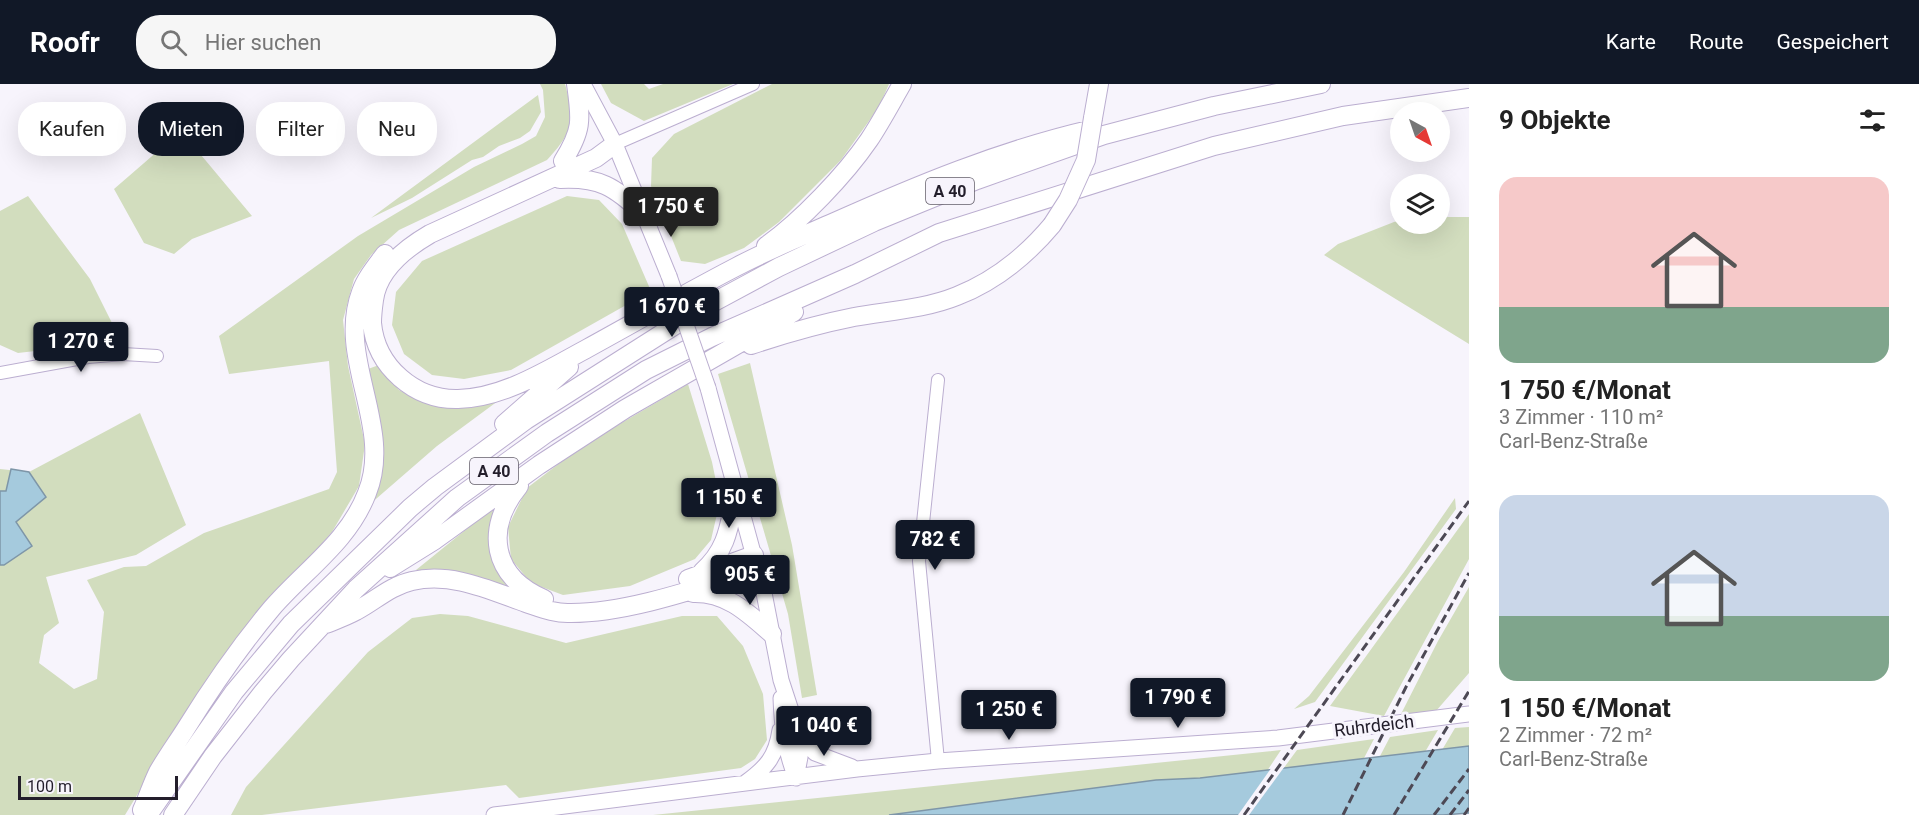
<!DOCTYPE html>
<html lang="de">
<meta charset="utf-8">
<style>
:root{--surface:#fff;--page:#f6f6f6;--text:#222;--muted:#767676;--accent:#111827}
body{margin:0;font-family:Roboto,sans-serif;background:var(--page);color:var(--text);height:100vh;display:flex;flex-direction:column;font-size:22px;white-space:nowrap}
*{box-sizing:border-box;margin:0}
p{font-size:20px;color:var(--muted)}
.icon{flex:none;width:33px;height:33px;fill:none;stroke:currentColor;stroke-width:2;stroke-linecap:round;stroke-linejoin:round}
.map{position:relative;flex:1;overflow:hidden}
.panel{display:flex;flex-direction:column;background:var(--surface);width:450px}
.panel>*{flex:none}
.banner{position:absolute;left:18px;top:18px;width:570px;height:54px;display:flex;gap:12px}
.needle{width:39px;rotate:140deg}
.fabs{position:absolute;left:1390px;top:18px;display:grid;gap:12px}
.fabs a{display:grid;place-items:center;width:60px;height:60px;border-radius:50%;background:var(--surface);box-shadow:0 6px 24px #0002;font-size:30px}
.scale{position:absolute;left:18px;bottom:15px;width:160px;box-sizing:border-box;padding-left:6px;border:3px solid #231e2b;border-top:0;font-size:16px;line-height:21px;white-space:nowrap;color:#231e2b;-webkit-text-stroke:4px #f7f4fc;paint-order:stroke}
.price{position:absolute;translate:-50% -51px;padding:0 14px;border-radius:6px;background:var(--accent);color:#fff;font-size:20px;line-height:39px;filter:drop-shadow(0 2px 3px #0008)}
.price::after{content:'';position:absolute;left:50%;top:36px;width:18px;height:14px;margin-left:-9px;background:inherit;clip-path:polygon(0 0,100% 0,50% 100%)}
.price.selected{background:#222;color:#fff}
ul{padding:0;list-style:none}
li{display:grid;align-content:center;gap:12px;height:318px;padding:0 30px}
li span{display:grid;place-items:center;height:186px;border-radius:18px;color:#555}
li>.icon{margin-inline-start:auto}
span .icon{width:108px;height:108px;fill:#fffc;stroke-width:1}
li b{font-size:26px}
h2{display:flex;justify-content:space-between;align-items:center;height:72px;padding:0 30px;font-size:26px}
.tag{padding:0 21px;border-radius:24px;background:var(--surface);box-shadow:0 6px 24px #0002;font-size:21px;line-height:54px}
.tag.selected{background:var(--accent);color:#fff}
header{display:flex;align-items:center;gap:36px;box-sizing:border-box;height:84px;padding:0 30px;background:var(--accent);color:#fff}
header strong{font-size:28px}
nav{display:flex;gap:33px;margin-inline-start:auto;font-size:21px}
.search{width:420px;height:54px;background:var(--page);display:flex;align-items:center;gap:15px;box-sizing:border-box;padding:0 21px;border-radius:24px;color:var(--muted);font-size:22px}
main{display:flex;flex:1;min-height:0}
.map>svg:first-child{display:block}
.green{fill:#d2ddbe}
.water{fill:#a5cadd;stroke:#7e96a8;stroke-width:1.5}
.pier{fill:#f7f4fc}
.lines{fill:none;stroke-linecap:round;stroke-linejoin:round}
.minor-casing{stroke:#bbaed0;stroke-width:14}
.major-casing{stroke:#bbaed0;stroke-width:17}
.highway-casing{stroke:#bbaed0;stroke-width:20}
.minor{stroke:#fff;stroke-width:12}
.major{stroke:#fff;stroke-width:15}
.highway{stroke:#fff;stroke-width:18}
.rail{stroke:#4d4955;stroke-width:3;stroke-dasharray:9 4.5;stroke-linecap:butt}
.major-bridge-casing{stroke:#bbaed0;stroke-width:17;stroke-linecap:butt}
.highway-bridge-casing{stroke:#bbaed0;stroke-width:20;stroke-linecap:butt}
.major-bridge{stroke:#fff;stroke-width:15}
.highway-bridge{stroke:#fff;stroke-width:18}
.labels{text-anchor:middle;stroke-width:6;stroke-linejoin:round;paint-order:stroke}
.shield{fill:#f7f4fc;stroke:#635e6a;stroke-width:1.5}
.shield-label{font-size:16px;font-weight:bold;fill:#231e2b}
.street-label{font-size:18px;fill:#231e2b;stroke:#f7f4fc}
</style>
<header>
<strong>Roofr</strong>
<div class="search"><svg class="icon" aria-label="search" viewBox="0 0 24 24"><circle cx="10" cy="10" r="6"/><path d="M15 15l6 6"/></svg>Hier suchen</div>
<nav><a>Karte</a><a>Route</a><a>Gespeichert</a></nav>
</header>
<main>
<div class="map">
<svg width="1469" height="731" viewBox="0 0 1469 731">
<rect width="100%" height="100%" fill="#f7f4fc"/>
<path class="green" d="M540,0h25c10,37 8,48 -18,76l-148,70 -28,25 -17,24 -11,41 5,46 17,78 -6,42 -27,46 -122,142 -85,141h-125v-346l29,3 111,-59 46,112 -50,30 -90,22 13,46 -15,12 -5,28 35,26 23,-10 7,-67 -17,-32 37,-13 22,-1 58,-33 125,-44 8,-17 -8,-111 -100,13 -10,-38 139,-100 116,-69 48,-23 14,-8 9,-19 -2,-27z
M601,0h43l5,5 14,-5h70l-89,37 -33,-18z
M772,0h117l-10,23 -38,53 -62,62 -35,26 -39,16 -24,-3 -30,-75 1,-28 22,-24z
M538,11l3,17 -11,19 -10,7 -21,8 -16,11 -11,3 -60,38 -41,20z
M181,47l71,85 -60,23 -18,15 -30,-11 -30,-54z
M28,112l62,83 31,62 -103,12 -18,-8v-134z
M567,112l32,4 23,24 29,67 -140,79 -47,9 -32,-4 -28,-21 -12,-29 4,-33 26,-31z
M1440,133h29v127l-145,-89 14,-11 56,-22 7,-2v4h39z
M750,279l42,182 25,150 -15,3 -14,-84 -70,-240z
M379,281l20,25 24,12 79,-4 -65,48 -68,59 -1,-136z
M688,300l24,78 8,39 -9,39 -16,19 -65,27 -67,9 -32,-12 -20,-24 -3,-32 19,-39 55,-42z
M1455,414l1,11 -141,193 -21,7 15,-13 95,-124z
M500,418l-9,27 36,69 -87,-27 -24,-1z
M1469,430v45l-85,157 -54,-10z
M1469,503v86l-33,38 -35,3 37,-73z
M440,530l28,2 98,27 116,-27h35l26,30 20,48 4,46 -12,19 -14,9 -222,30 -13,-13 -244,30h-31l15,-28 122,-135 44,-34z
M1469,643v19l-27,4 13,-22z
M1438,646l-13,22 -46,6 11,-21z
M1374,655l-11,21 -80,9 14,-19z
M1281,666l-14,21 -67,7 -44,2 -267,35h-236z"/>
<path class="water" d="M11,385l18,3 17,25 -30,25 16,24 -28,19h-4v-74h6z
M1469,662v67l-26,2h-554l267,-35 44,-2z"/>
<path class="pier" d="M1285,682l-36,49h-11l34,-48z"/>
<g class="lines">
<defs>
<path id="minor" d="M615,60l138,-60
M0,289l88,-16 35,-3 34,2
M938,296l-19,181 19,200"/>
<path id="major" d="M583,0l32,60 54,132
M708,304l56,205 17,87 19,58v19l-4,21
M781,614c1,29 4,52 15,80
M800,654l15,15 37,14
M745,699c21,-15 31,-26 35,-53
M494,731l363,-46 81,-8 340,-23 191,-24"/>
<path id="highway" d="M1093,34l6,-34
M615,60l-19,14 -166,76c-24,14 -52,35 -56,66 -1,7 -2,15 -2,23 4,44 43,77 86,76 46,-1 91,-30 130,-51 49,-27 98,-55 148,-81 30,-16 62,-29 94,-43 85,-38 171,-74 263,-95
M563,77c20,-32 18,-41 13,-77
M560,95c42,-2 53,8 83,34
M766,162c35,-25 79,-71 103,-106 12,-18 22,-37 33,-56
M751,261c33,-11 68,-21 103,-28 34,-6 71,-8 103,-21 38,-15 69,-40 95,-71
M504,340l65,-57
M519,402c-35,43 -27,91 25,113
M390,484l45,-28 104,-75 86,-56 169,-97
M702,488c26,-23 27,-46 34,-79
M688,495l66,-24
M693,509c34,-1 55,20 79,41
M326,540c10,-4 21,-8 30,-13 19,-10 34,-25 56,-30 40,-9 77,9 114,22 15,5 29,11 45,10 58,0 130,-26 186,-43
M142,726c6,-13 10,-26 16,-38 8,-14 18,-28 27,-42 26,-42 55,-84 87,-122 33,-38 77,-67 95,-115 27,-66 -31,-135 -6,-201 5,-14 15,-26 24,-38
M148,731l86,-123 57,-68 119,-116 25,-21 91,-67 173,-110 80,-43 95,-45 103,-42 127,-45 110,-29 107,-22
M173,731l40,-59 50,-64 28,-33 65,-70 101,-91 90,-65 99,-63 66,-33 143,-63 84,-41 275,-87 129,-30 126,-18"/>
</defs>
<use href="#minor" class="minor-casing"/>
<use href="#major" class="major-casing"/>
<use href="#highway" class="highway-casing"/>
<use href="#minor" class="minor"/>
<use href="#major" class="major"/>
<use href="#highway" class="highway"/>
<path class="rail" d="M1244,731l225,-314
M1343,731l63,-128 63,-114
M1394,731l75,-124
M1434,731l35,-46
M1450,731l19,-25
M1464,731l5,-7"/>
<defs>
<path id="major-bridge" d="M669,192l39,112"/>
<path id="highway-bridge" d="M1052,141l16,-25 18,-40 7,-42"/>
</defs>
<use href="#major-bridge" class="major-bridge-casing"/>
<use href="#highway-bridge" class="highway-bridge-casing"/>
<use href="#major-bridge" class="major-bridge"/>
<use href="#highway-bridge" class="highway-bridge"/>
</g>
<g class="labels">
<g class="shield">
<rect x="926" y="94" width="48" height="26" rx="4.5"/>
<rect x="470" y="374" width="48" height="26" rx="4.5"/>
</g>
<g class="shield-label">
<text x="950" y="113">A 40</text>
<text x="494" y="393">A 40</text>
</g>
<g class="street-label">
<text transform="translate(1374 642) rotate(-7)" y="6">Ruhrdeich</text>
</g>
</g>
</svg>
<div class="fabs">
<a><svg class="needle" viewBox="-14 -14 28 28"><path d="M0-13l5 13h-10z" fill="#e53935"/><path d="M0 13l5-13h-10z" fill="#767676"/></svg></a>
<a><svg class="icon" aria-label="layers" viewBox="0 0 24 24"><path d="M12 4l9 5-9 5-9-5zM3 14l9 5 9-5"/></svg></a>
</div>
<div class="scale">100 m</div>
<b class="price selected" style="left:671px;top:154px">1 750 €</b>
<b class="price" style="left:672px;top:254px">1 670 €</b>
<b class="price" style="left:81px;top:289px">1 270 €</b>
<b class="price" style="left:729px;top:445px">1 150 €</b>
<b class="price" style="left:935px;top:487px">782 €</b>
<b class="price" style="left:750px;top:522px">905 €</b>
<b class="price" style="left:1178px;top:645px">1 790 €</b>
<b class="price" style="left:1009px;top:657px">1 250 €</b>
<b class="price" style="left:824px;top:673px">1 040 €</b>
<div class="banner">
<a class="tag">Kaufen</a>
<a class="tag selected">Mieten</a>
<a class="tag">Filter</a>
<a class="tag">Neu</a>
</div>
</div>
<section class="panel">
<h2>9 Objekte<svg class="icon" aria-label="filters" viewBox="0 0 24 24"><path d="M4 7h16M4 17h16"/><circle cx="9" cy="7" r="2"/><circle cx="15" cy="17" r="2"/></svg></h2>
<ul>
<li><span style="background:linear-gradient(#f6c9c9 70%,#7fa58c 0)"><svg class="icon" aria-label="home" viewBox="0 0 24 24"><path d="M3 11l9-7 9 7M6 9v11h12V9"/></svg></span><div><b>1 750 €/Monat</b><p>3 Zimmer · 110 m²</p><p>Carl-Benz-Straße</p></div></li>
<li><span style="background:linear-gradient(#c9d6e8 65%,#7fa58c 0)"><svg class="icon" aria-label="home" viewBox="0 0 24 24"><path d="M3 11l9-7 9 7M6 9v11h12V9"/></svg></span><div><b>1 150 €/Monat</b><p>2 Zimmer · 72 m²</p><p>Carl-Benz-Straße</p></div></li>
</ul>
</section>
</main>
